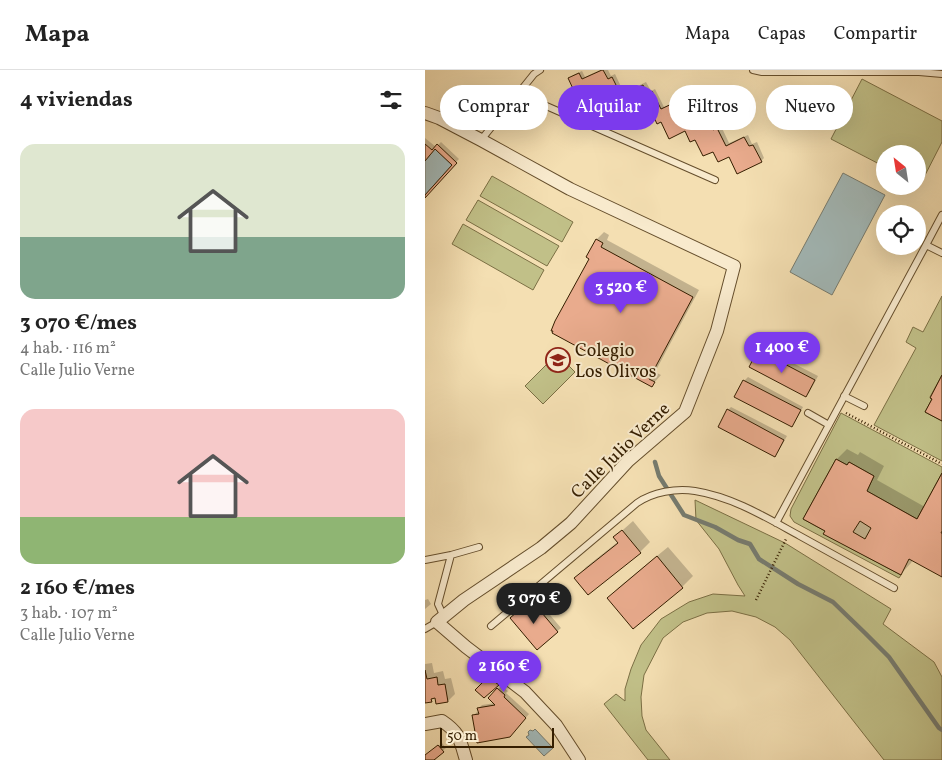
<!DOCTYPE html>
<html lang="es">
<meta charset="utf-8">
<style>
:root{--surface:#fff;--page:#f2f2f2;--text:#222;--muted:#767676;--line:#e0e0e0;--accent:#7c3aed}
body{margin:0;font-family:Vollkorn,serif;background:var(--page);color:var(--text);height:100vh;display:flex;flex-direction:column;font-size:19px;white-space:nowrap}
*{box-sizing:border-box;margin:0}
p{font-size:16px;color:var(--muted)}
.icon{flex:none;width:28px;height:28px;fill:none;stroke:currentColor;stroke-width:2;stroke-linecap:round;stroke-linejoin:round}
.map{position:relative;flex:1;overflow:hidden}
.sheet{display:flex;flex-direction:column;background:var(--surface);width:425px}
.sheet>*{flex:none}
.top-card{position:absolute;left:15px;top:15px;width:426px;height:45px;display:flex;gap:10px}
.needle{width:32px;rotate:330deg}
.tools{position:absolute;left:451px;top:75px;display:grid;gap:10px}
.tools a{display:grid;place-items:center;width:50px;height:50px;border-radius:50%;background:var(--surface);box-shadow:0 5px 20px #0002;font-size:25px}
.scale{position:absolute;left:15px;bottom:12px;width:114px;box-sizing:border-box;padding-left:5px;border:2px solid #351e00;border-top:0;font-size:14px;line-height:18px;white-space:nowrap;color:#351e00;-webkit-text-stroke:4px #f8eacd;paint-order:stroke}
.price{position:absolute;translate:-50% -42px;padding:0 11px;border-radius:18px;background:var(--accent);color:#fff;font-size:16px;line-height:32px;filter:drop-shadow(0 1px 2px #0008)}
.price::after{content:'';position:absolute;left:50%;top:30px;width:15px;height:11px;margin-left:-8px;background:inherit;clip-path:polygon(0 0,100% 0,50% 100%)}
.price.current{background:#222;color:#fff}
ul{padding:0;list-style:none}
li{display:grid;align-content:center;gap:10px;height:265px;padding:0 20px}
li span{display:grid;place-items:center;height:155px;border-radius:15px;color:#555}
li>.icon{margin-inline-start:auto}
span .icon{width:90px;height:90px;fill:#fffc;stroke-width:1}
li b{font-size:21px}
h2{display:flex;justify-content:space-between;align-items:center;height:60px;padding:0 20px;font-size:21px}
.tag{padding:0 18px;border-radius:22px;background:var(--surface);box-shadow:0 5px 20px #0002;font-size:18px;line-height:45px}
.tag.current{background:var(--accent);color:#fff}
header{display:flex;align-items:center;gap:30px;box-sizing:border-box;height:70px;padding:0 25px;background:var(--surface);border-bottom:1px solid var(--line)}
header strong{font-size:24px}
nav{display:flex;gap:28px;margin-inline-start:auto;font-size:18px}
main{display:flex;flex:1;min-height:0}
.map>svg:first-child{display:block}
.green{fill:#c1c088;stroke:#7b6f44}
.water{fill:#a2b9b9;stroke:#767b6f}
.shadow{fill:#0003;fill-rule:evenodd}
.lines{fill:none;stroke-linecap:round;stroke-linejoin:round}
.stream{stroke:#767b6f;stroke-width:4.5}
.building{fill:#e9ab8d;stroke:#351e00;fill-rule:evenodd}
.service-casing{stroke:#654e2c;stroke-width:8}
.minor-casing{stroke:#654e2c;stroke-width:14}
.path{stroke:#351e00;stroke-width:2.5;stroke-dasharray:1 2.5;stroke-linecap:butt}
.service{stroke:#f8eacd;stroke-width:6}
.minor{stroke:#f8eacd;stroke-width:12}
.labels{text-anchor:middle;stroke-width:4;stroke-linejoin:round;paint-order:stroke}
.poi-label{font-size:18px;fill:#351e00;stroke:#f8eacd;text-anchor:start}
.street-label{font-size:18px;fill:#351e00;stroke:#f8eacd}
</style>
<header>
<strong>Mapa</strong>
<nav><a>Mapa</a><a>Capas</a><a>Compartir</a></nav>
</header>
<main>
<section class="sheet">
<h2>4 viviendas<svg class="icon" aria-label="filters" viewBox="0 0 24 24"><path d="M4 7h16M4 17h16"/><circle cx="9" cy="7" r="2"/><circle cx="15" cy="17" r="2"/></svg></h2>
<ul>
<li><span style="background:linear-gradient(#dfe7d0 60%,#7fa58c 0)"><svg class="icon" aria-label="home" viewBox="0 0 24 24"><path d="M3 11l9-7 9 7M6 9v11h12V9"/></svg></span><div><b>3 070 €/mes</b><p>4 hab. · 116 m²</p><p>Calle Julio Verne</p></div></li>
<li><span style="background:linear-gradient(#f6c9c9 70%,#8fb573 0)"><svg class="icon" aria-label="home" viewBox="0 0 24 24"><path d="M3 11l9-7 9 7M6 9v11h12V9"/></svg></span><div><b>2 160 €/mes</b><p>3 hab. · 107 m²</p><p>Calle Julio Verne</p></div></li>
</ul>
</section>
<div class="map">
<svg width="517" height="690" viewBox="0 0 517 690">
<rect width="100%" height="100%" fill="#f4dfb2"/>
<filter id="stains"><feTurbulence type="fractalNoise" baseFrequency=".004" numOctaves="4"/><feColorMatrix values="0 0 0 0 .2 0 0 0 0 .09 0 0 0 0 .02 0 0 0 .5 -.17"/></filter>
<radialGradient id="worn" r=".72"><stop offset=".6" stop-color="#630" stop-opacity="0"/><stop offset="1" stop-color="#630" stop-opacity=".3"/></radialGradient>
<path class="green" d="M437,9l80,42v21l-22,43 -2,-1 -1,-30h-32v13l-54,-28z
M67,106l81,46 -11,20 -82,-46z
M53,130l81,46 -12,20 -81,-46z
M38,154l81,46 -11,20 -81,-46z
M517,226v79l-12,22 2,2 -7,13 17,9v40l-68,-36 42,-77 -10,-6 7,-15 10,5z
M132,284l18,18 -32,32 -18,-18z
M416,343l101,54v6l-25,46 -50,-28 7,-15 -25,-14 -2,3 -11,-6 -33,60 22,12 -1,3 77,41 -2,3 -105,-56 -4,-6 1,-7z
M270,430l90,43 106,66 -8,15 51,38 8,15v83h-58l-94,-120 -15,-13 -19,-10 -24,-6 -25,2 -24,9 -20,16 -19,37 -3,22 1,19 4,14 24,30h-22l-44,-56 12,-10 9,7v-12l6,-20 10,-24 20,-26 28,-17 24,-8 32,2 -7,-11 -19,-36 -23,-29z"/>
<path class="water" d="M10,79l17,16 -27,30v-34z
M418,103l42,22 -53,100 -42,-23z
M110,659l18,19 -9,8 -18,-19 3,-2 -1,-3 2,-2 3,1z"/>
<path class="shadow" d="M175,0h8l3,6 4,-2 9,19 22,-11 5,9 4,-2 9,18 15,-7 5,9 4,-2 9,18 15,-7 5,9 4,-1 8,17 19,-8 4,9 5,-2 7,16 -3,3 -31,-5 -17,-6 -18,-12 -9,-8 -24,-10 -9,-9 -23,-10 -43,-14 -17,-9 3,-3 9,-4 3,6z
M0,68l11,9 5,-5 18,17 -5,5 -19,-16 -10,12z
M179,162l5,3 -2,5 92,50 -44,82 6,3 -9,10 -61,-126 -4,-2 10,-18z
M337,277l56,29 -9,17 -3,3 -56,-30 9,-16z
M323,307l55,30 -8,15 -4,4 -55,-30 9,-16z
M306,337l56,29 -9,16 -3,3 -47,-45z
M422,379l11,6 2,-3 24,14 -7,14 48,27 17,-31v99l-29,-15 -2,3 -10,11 -76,-41 12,-74z
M208,451l17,21 -10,10 -64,26 10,-11 33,-26 -4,-4z
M243,477l25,29 -11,11 -49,40 -24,-29 10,-11z
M110,527l26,31 -24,21 -23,-34zM109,536l5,7 -5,4 -5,-6z
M3,529l3,5 -6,5v-9z
M7,593l2,10 9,-2 2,8 6,-1 4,16 -7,7 -13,-5 -4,5 -6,1v-38z
M68,605l8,6 -17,16 -7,-7z
M76,616l7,5 -2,2 23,21 -16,18 -40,-16 4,-4h3l-1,-4 3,-3 13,-2 -5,-5z
M17,673l4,5 -12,10 2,2h-11v-4z"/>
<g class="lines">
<path class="stream" d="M230,392l4,14 25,39 31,12 23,13 12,4 9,15 39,25 35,18 32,31 24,24 50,71 3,2"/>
</g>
<path class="building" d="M177,0h1l5,9 4,-2 9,18 22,-10 4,9 5,-3 9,18 15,-7 5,10 4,-2 9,17 15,-6 4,9 4,-2 9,18 18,-9 5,9 4,-1 9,17 -25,12 -8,-17 -11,5 -5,-10 -10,4 -8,-16 -5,2 -5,-11 -16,8 -8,-17 -4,2 -5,-11 -15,7 -8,-17 -11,5 -5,-10 -17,9 -10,-19 -11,5 -7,-15 11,-5 3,6z
M0,74l7,6 5,-6 20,19 -32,35v-3l27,-30 -17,-16 -10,12z
M171,169l7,4 -2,4 92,50 -44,82 6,3 -3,5 -100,-54 1,-2h-2l4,-10 34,-62 -3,-2z
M333,280l57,30 -9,17 -57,-30z
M517,305v46l-17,-9 7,-13 -2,-1z
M318,310l58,30 -9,17 -58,-30z
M302,339l57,31 -9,17 -57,-30z
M411,389l11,6 2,-3 25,14 -7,15 50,28 25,-46v58l-1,2h1v44l-33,-18 -8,16 -78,-41 2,-3 -22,-12zM435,451l11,7 -6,11 -12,-7z
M197,460l19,23 -53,42 -14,-17 44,-35 -5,-6z
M232,486l26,32 -50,41 -26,-31z
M106,530l27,32 -21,18 -27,-32zM109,538l3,4 -3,3 -4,-4z
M0,600l2,9 10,-2 1,8 7,-1 3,18 -12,2 -1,-6 -4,1 1,3 -7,1z
M63,607l11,8 -15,13 -9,-8z
M72,618l8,7 -1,2 22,21 -16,19 -33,6 -5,-28 7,-1 -2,-6 18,-3 -7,-7z
M13,675l6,7 -10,8h-9v-5z"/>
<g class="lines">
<defs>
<path id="service" d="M328,0l9,2h157l23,2
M94,24l196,86
M56,70l53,-66 6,-4
M501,175l16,-30
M419,326l20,10
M383,343l21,12
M351,453l150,-278 16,8
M0,490l26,-5 28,-8
M19,547l-6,-13 13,-49
M66,556l146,-123c16,-11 39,-15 58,-12 38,6 72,27 105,45 32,18 63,35 94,52
M0,559l12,-7"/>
<path id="minor" d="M0,43l14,5 42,22 89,49 164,77 -17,65 -32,81 -57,49 -57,62 -30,25 -77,52 -27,22 29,25 59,45 31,33 23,35
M0,654l17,-3c18,12 18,19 24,39"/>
</defs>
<use href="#service" class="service-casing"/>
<use href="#minor" class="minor-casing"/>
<path class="path" d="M421,343l96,51
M331,530l30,-61"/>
<use href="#service" class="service"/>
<use href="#minor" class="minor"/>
</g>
<defs>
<symbol id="school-ring" viewBox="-11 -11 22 22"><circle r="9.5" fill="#f8eacd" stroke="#8f2418" stroke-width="1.5"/><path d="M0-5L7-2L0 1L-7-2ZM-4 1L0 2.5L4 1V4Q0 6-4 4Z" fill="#8f2418"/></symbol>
</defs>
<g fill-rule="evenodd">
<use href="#school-ring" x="119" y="276" width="28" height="28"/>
</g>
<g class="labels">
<g class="poi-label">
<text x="150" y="286">Colegio<tspan x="150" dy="21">Los Olivos</tspan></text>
</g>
<g class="street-label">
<text transform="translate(195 380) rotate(-44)" y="6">Calle Julio Verne</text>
</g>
</g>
<rect width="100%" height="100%" filter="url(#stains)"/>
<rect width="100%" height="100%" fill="url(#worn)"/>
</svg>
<div class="tools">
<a><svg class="needle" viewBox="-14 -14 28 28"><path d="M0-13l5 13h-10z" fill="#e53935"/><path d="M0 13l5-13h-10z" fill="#767676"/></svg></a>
<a><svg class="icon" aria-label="locate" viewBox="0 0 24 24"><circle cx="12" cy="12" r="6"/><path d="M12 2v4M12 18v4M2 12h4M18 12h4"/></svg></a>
</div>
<div class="scale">50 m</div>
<b class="price" style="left:196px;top:244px">3 520 €</b>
<b class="price" style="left:357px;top:304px">1 400 €</b>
<b class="price current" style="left:109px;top:555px">3 070 €</b>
<b class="price" style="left:79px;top:623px">2 160 €</b>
<div class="top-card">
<a class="tag">Comprar</a>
<a class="tag current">Alquilar</a>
<a class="tag">Filtros</a>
<a class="tag">Nuevo</a>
</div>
</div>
</main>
